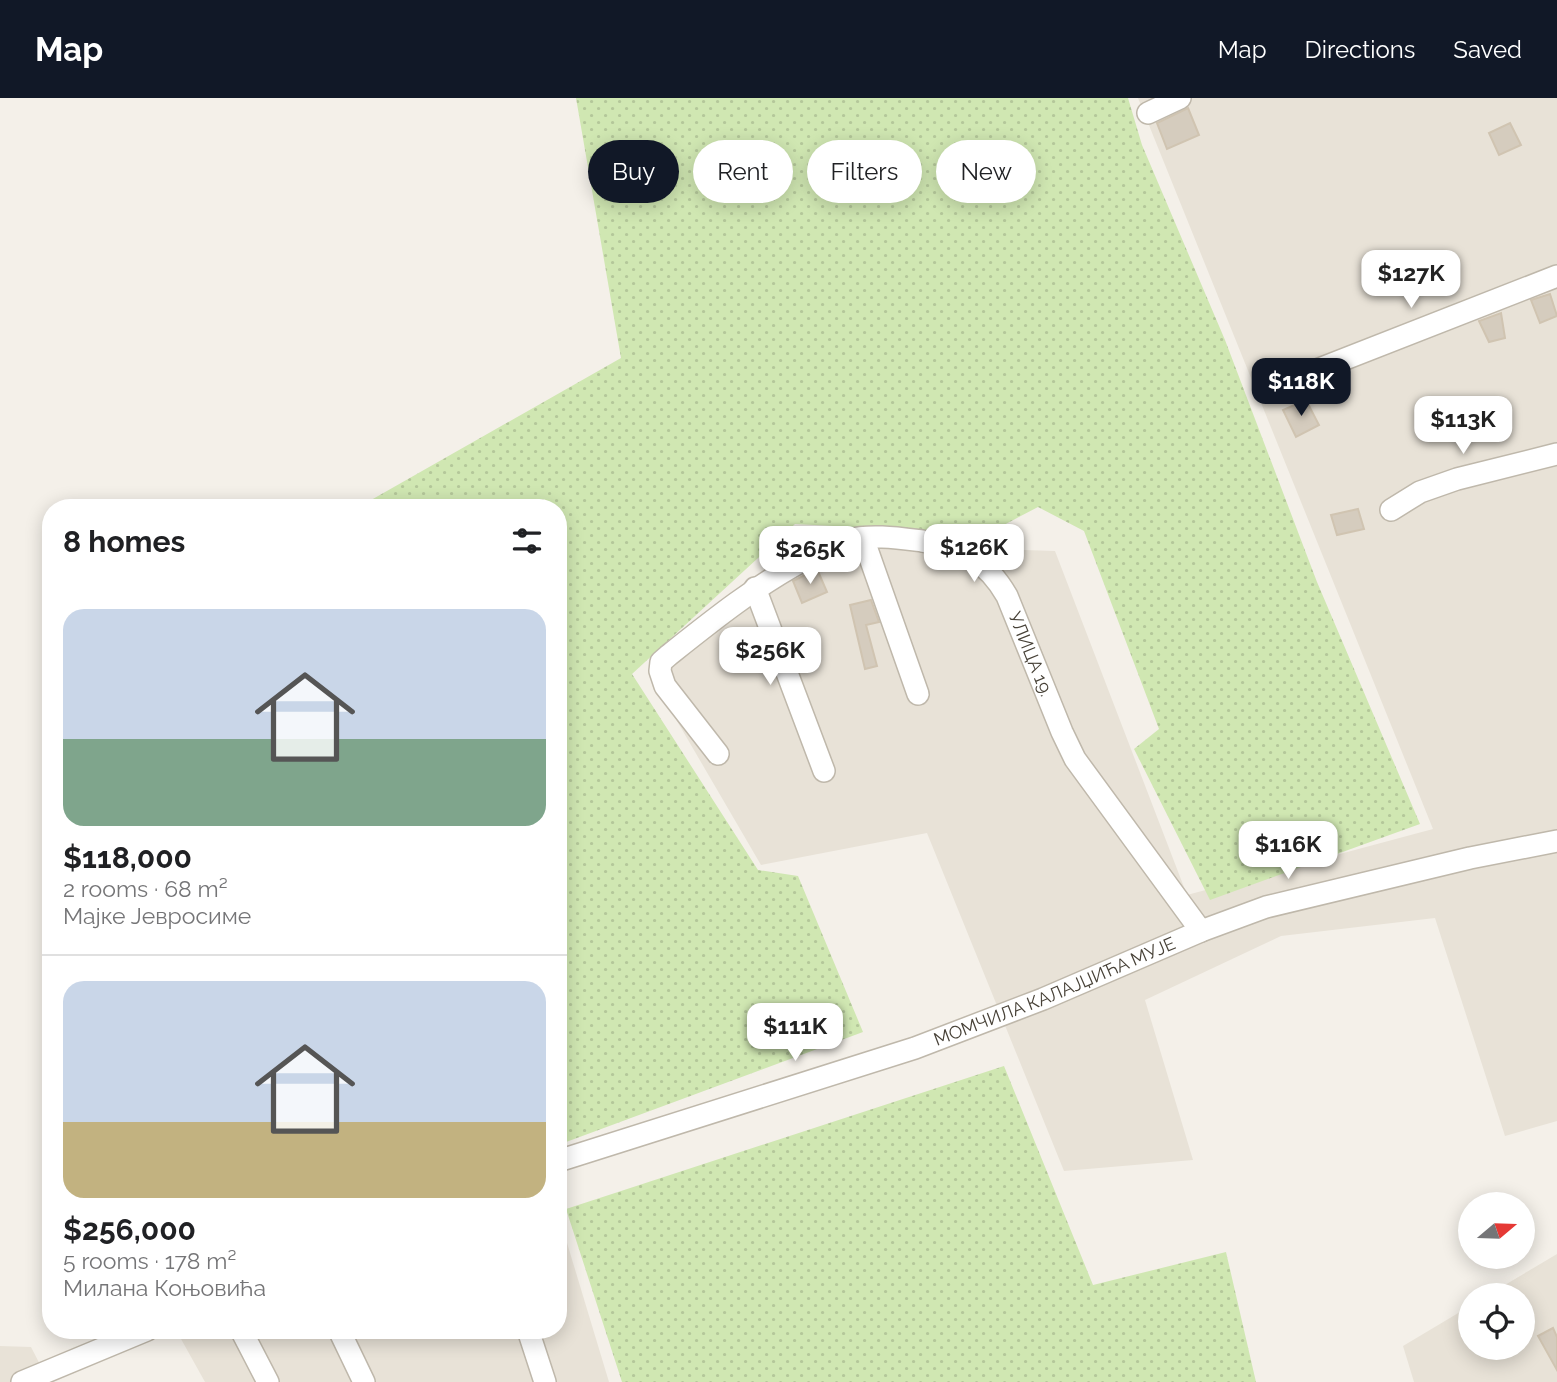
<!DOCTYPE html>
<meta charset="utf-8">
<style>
:root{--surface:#fff;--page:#f2f2f2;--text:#202124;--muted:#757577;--line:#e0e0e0;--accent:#111827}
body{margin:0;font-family:Raleway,sans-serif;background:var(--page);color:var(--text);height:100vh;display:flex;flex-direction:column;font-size:26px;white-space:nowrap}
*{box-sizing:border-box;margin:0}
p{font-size:23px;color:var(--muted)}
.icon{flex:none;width:38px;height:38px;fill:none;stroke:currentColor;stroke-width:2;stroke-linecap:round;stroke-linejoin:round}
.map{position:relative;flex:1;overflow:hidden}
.side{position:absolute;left:42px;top:401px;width:525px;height:840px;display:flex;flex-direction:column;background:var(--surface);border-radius:28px;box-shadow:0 4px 18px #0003}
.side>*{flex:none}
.banner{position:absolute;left:588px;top:42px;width:665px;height:63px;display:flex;gap:14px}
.needle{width:46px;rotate:71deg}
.buttons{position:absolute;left:1458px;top:1094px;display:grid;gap:14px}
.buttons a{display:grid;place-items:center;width:77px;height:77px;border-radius:50%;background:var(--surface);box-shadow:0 4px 18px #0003;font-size:35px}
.price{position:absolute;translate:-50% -60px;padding:0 16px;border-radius:14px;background:#fff;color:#222;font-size:23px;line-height:46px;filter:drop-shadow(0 2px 4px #0008)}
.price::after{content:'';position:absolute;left:50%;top:42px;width:21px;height:16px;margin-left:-10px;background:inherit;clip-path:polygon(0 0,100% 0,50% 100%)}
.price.active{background:var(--accent);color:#fff}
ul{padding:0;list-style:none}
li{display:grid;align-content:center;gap:14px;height:371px;padding:0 21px}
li+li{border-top:2px solid var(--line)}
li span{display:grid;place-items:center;height:217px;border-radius:21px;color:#555}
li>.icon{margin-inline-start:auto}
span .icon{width:126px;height:126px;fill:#fffc;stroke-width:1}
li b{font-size:30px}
h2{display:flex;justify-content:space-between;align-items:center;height:84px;padding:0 21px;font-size:30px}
.chip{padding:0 24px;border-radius:32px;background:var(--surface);box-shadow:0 4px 18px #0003;font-size:24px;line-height:63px}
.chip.active{background:var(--accent);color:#fff}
header{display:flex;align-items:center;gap:42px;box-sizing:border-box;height:98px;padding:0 35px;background:var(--accent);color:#fff}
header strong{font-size:33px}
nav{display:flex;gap:38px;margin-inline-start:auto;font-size:24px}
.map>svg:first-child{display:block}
.residential{fill:#e8e2d7}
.grass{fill:url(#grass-dots)}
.building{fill:#d5ccbe;stroke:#d0c4b1;stroke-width:2}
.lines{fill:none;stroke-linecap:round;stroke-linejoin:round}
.minor-casing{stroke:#bfb8ab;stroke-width:24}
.minor{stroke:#fff;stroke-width:21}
.labels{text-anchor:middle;stroke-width:5;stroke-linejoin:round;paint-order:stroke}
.street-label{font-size:18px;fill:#474137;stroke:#fff}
</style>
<header>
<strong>Map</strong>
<nav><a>Map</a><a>Directions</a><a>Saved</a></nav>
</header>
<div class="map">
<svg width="1557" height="1284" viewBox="0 0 1557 1284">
<defs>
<pattern id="grass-dots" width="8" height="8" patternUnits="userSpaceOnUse" patternTransform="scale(1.75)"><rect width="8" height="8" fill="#d0e7b2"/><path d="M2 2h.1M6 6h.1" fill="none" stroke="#b4c79a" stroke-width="1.8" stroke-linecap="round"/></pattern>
</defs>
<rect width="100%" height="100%" fill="#f4f0e9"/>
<path class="residential" d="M1138,0h419v1023l-52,15 -70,-218 -154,18 -136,64 48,160 -129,11 -137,-338 -166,32 -112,-192 152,-130 254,8 132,344 246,-66z
M558,1115l51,169h-404l-29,-52h382z
M1557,1156v128h-143l-11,-36 67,-40v42h52v-53h-34z
M0,1248l31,1 18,35h-49z"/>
<path class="grass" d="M576,0h552l14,47 83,195 92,242 103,242 -210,76 -76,-151 25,-20 -75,-198 -46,-24 -72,38 -17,-13 -154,-8 -163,150 126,196 40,6 65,156 -305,113v-637h-201l264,-150z
M1004,968l89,219 133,-33 30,130h-634l-56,-173z"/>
<path class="building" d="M1188,10l11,27 -32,14 -10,-26z
M1510,25l11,22 -22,10 -10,-22z
M1550,196l7,22 -17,7 -9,-23z
M1501,215l4,25 -16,4 -10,-21z
M1306,302l13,25 -23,12 -13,-27z
M1358,411l6,20 -27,6 -6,-20z
M817,471l10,23 -25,11 -9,-22z
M871,502l8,22 -13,3 11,41 -12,3 -15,-64z
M1553,1230l4,9v33l-19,-34z"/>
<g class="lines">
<defs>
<g id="minor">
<path d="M1148,15l32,-15"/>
<path d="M1281,286l276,-108"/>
<path d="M1391,412l29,-18 37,-13 100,-25"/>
<path d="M863,440l55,156"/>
<path d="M755,490l69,183"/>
<path id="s1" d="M718,656l-53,-68 -5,-15 1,-9 8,-7c44,-35 85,-68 135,-95 13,-7 29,-15 43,-20 24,-6 51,-2 75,1 39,6 65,20 85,55l55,136 13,27 126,172"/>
<path id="s2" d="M558,1063l357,-113 128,-49 158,-68 65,-24 204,-49 87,-17"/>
<path d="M241,1232l27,52"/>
<path d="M339,1232l25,52"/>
<path d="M528,1232l17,52"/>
<path d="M22,1284l125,-52"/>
</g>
</defs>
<use href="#minor" class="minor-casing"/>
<use href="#minor" class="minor"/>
</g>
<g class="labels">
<g class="street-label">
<text dy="6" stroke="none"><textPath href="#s1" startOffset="578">УЛИЦА 19.</textPath></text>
<text dy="6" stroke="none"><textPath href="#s2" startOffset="525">МОМЧИЛА КАЛАЈЏИЋА МУЈЕ</textPath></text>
</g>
</g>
</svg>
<div class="buttons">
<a><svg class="needle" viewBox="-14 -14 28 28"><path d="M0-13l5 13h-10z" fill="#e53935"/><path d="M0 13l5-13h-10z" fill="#757577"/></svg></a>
<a><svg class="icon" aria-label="locate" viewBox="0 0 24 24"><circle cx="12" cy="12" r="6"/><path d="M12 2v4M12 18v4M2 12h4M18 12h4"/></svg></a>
</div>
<b class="price" style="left:1411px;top:212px">$127K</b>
<b class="price active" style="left:1301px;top:320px">$118K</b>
<b class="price" style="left:1463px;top:358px">$113K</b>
<b class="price" style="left:974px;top:486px">$126K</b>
<b class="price" style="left:810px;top:488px">$265K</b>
<b class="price" style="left:770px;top:589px">$256K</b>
<b class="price" style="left:1288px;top:783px">$116K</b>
<b class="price" style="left:795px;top:965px">$111K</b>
<div class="banner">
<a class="chip active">Buy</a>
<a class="chip">Rent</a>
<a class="chip">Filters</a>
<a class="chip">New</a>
</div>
<section class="side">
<h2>8 homes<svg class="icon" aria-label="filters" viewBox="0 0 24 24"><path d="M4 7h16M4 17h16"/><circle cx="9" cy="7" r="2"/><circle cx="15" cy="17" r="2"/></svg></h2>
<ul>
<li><span style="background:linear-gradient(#c9d6e8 60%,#7fa58c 0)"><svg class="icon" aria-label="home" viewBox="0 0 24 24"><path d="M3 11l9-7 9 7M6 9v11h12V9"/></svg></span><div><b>$118,000</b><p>2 rooms · 68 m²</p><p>Мајке Јевросиме</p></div></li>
<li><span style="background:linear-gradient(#c9d6e8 65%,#c2b280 0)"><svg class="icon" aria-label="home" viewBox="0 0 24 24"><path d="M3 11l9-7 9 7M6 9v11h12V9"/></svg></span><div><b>$256,000</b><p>5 rooms · 178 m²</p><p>Милана Коњовића</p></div></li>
</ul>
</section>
</div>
